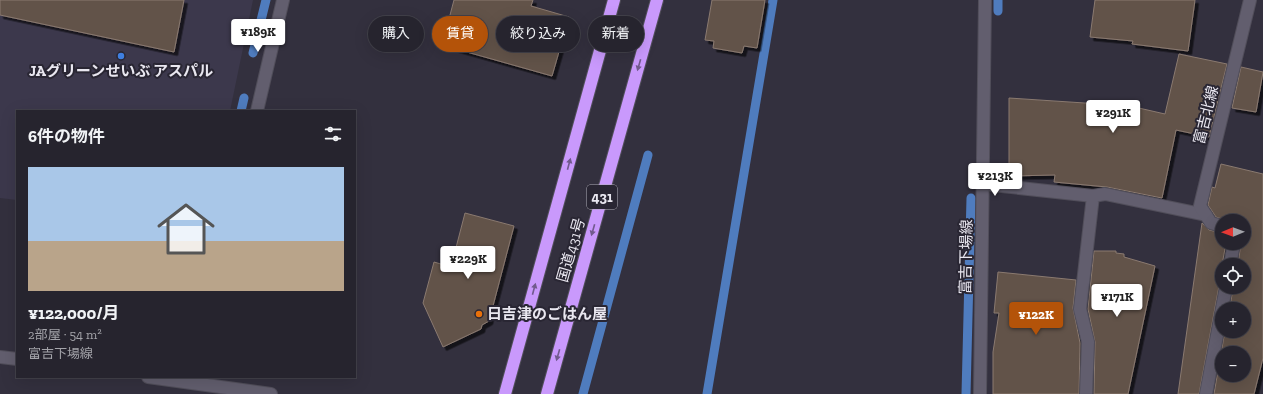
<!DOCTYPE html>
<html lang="ja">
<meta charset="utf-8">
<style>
:root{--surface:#26242e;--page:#32303a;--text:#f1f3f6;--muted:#a4a4aa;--line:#42414a;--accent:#b45309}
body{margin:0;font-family:"Zilla Slab","Noto Sans JP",serif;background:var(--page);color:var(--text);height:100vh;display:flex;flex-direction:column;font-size:15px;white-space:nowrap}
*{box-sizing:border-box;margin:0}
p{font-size:13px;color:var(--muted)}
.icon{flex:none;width:22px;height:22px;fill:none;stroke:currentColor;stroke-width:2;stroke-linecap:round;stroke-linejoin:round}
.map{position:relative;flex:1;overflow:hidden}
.side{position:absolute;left:16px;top:110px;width:340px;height:268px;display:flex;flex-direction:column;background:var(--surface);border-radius:0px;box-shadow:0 4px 16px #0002,0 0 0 1px var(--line)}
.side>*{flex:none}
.banner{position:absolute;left:368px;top:16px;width:380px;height:36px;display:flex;gap:8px}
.needle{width:26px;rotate:269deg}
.fabs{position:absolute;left:1215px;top:214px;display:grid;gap:8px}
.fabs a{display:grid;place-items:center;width:36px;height:36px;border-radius:50%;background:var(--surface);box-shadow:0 4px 16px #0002,0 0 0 1px var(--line);font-size:20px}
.price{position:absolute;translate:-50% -34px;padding:0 9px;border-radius:4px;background:#fff;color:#222;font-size:13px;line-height:26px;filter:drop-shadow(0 1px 2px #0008)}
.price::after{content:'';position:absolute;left:50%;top:24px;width:12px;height:9px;margin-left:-6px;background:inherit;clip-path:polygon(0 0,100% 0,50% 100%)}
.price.selected{background:var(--accent);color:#fff}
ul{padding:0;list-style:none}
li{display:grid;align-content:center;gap:8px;height:212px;padding:0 12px}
li span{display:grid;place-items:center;height:124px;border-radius:0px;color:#555}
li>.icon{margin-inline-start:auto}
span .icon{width:72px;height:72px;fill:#fffc;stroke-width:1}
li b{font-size:17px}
h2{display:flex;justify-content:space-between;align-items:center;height:48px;padding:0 12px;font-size:17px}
.tag{padding:0 14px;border-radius:18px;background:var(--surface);box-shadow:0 4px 16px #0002,0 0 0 1px var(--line);font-size:14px;line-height:36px}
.tag.selected{background:var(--accent);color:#fff}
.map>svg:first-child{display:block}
.built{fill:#3c384c}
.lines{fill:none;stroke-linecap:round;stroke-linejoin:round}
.stream{stroke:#4f7cbe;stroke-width:9}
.building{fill:#625249;stroke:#8a7a70;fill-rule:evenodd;filter:url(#shadow)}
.lane-casing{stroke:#514e5a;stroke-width:14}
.street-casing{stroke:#514e5a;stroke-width:14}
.highway-casing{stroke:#514e5a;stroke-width:14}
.lane{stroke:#625e6e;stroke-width:12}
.street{stroke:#625e6e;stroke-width:12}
.highway{stroke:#c999fc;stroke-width:12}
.oneway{fill:#715a8d}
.shop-dot{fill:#3f7fe0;stroke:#292633;stroke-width:1.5}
.food-dot{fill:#e8710a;stroke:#292633;stroke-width:1.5}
.labels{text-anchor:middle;stroke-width:4;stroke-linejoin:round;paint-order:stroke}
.shield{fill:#292633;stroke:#afadb7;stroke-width:1}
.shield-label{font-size:14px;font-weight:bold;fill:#e9e7f0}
.poi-label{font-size:15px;font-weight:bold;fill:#e9e7f0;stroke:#292633}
.street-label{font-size:15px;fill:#e9e7f0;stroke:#292633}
</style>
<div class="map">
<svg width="1263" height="394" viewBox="0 0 1263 394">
<defs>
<filter id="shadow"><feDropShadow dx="3.5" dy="3.5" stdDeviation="0" flood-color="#0009"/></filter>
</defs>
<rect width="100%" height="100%" fill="#33303e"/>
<path class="built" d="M0,0h253l-23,111h-213v89l-17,-2z"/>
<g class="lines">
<path class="stream" d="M998,11v-11
M253,53l13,-53
M241,111l3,-13
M583,394l65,-239
M707,394l66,-394
M966,394l5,-196"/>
</g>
<path class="building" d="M0,0h184l-10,52 -174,-37z
M454,0h79l-2,6 38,11 -17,59 -110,-31z
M712,0h53l-8,48 -13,-2 -2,7 -29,-5 1,-7 -9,-1z
M1095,0h100l-7,51 -56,-7 1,-3 -43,-4z
M1179,54l48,10 -18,73 -33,-7 -14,68 -55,-11 -53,-5 1,-7 -46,1v-78l121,8 35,8z
M1241,67l22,5 -7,40 -24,-4z
M1221,164l42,10v184l-9,36h-40l11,-63h19v-22h-14l3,-22h11v-22h-6l3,-22h3v-22h-16l-12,-4 -8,-12 4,-18 3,1zM1222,353h22v22h-22z
M465,213l49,13 -25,95 -7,4 -1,4 -38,18 -20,-44 11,-41 17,5z
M1202,223l7,7 13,3v10h4l-4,22v16l-3,5 -20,108h-21z
M1094,251h22v2l8,1v3l31,9 -27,128h-34l1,-52 -7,-33z
M998,272l78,8 -3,28 7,35 -1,51h-86v-42l6,-39h-5z"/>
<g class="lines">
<defs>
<path id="lane" d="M983,184l110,12 -13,113 8,33 -2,52
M1093,196l12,-2 101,21"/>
<path id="street" d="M257,111l26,-111
M1222,226l-11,-3 -11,-17 50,-206
M1230,265l4,-22
M0,357l17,2
M148,377l123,17
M980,394l5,-394
M1206,394l20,-107"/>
<path id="highway" d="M505,394l109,-394
M547,394l110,-394"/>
</defs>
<use href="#lane" class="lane-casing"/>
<use href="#street" class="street-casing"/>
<use href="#highway" class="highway-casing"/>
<use href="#lane" class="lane"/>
<use href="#street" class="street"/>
<use href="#highway" class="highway"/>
</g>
<defs><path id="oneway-solid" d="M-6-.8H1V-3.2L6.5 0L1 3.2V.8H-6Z"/></defs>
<g class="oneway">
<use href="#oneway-solid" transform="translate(639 65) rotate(106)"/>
<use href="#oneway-solid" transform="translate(569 164) rotate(-75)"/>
<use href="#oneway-solid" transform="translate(593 230) rotate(106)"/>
<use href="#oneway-solid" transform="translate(534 289) rotate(-75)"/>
<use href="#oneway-solid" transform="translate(558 355) rotate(106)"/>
</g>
<circle class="shop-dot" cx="121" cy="56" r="4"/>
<circle class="food-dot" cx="479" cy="314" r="4"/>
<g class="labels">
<rect class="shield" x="587" y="185" width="30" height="24" rx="3"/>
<g class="shield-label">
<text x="602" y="202">431</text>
</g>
<g class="poi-label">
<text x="121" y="76">JAグリーンせいぶ アスパル</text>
<text x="487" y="319" text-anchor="start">日吉津のごはん屋</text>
</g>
<g class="street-label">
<text transform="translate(1206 115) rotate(-76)" y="5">富吉北線</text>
<text transform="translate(571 250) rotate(-74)" y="5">国道431号</text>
<text transform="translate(966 257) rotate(-89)" y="5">富吉下場線</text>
</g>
</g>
</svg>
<div class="fabs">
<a><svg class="needle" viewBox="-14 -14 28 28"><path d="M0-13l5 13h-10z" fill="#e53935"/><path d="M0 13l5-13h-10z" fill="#a4a4aa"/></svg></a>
<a><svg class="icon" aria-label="locate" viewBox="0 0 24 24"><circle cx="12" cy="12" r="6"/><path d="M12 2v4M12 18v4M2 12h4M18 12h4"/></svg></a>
<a>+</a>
<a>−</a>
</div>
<b class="price" style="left:258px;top:53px">¥189K</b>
<b class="price" style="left:1113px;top:134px">¥291K</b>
<b class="price" style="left:995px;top:197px">¥213K</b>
<b class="price" style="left:468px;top:280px">¥229K</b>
<b class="price" style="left:1117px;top:318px">¥171K</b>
<b class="price selected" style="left:1036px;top:336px">¥122K</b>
<div class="banner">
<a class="tag">購入</a>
<a class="tag selected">賃貸</a>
<a class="tag">絞り込み</a>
<a class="tag">新着</a>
</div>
<section class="side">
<h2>6件の物件<svg class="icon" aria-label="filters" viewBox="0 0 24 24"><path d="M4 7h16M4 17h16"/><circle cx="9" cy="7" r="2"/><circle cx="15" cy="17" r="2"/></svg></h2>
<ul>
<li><span style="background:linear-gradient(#a9c7e8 60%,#b9a48a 0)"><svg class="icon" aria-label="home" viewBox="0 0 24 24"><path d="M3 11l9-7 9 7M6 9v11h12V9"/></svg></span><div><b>¥122,000/月</b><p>2部屋 · 54 m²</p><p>富吉下場線</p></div></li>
</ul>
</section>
</div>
